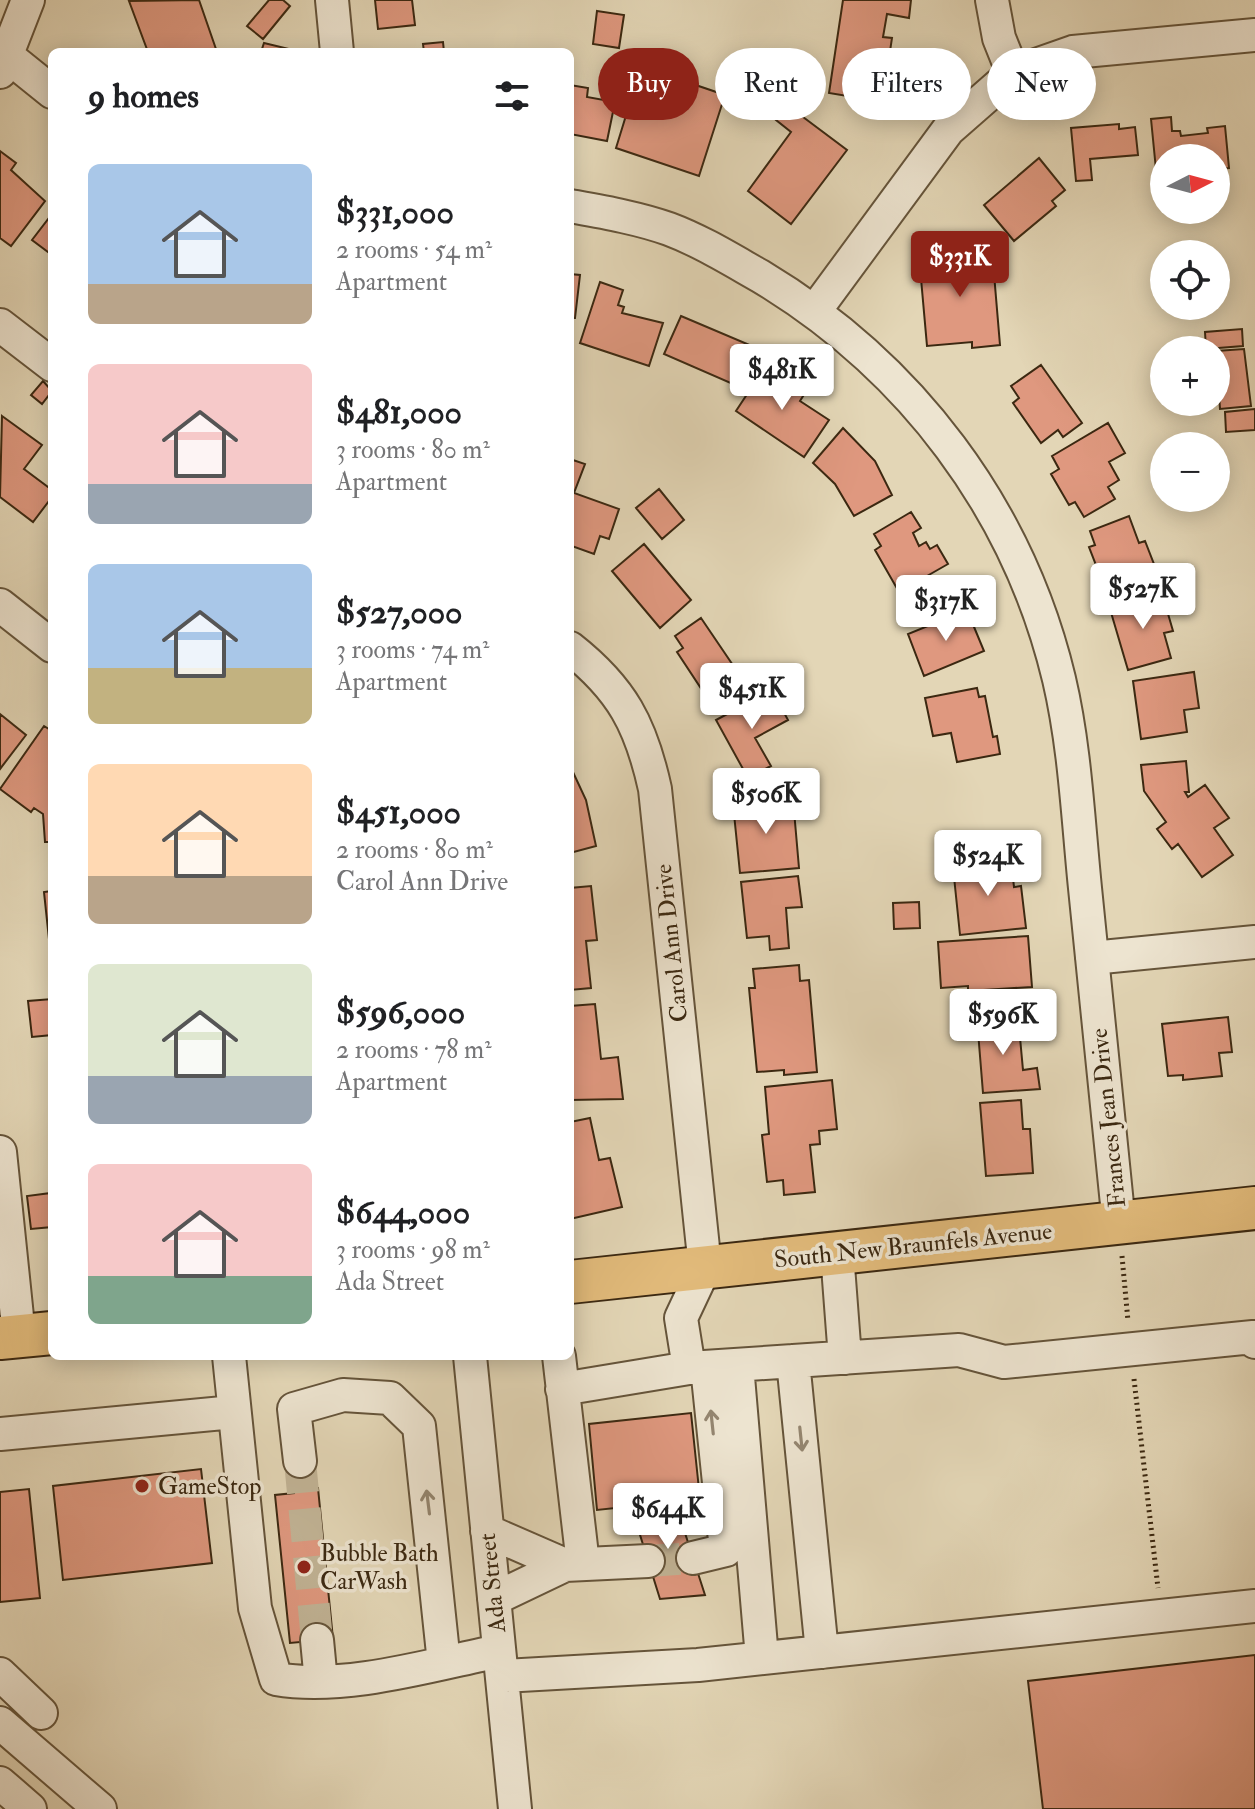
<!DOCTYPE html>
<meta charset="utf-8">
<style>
:root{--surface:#fff;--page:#f2f2f2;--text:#202124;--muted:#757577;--accent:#8f2418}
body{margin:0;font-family:"IM FELL Double Pica",serif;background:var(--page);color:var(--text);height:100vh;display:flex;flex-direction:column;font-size:30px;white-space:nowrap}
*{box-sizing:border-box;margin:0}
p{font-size:26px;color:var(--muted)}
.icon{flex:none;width:44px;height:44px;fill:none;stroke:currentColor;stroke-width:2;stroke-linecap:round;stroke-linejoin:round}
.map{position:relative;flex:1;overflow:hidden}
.sheet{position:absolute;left:48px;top:48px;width:526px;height:1312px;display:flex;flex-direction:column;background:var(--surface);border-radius:12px;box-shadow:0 4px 20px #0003}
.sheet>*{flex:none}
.hud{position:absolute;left:598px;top:48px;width:536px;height:72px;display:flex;gap:16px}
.needle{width:52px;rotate:84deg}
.controls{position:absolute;left:1150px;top:144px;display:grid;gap:16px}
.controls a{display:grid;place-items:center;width:80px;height:80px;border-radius:50%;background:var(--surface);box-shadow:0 4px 20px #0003;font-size:40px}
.price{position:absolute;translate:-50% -68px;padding:0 18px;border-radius:8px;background:#fff;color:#222;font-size:26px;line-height:52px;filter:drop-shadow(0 2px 4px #0008)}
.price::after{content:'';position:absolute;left:50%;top:48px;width:24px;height:18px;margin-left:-12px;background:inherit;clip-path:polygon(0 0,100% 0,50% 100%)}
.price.current{background:var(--accent);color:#fff}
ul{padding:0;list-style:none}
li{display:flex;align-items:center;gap:24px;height:200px;padding:0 40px}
li span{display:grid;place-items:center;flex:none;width:224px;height:160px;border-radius:12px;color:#555}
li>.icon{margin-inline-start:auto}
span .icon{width:96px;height:96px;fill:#fffc;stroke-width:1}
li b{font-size:34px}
h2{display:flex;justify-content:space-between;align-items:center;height:96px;padding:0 40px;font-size:34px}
.chip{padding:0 28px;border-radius:36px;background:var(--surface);box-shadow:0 4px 20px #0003;font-size:28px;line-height:72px}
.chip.current{background:var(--accent);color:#fff}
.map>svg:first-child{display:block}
.building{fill:#df987f;stroke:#3b2811;stroke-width:2}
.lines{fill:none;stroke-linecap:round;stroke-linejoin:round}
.minor-tunnel{stroke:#c1b395;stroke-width:32;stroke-dasharray:32 16;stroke-linecap:butt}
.minor-casing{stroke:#65543a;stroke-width:36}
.major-casing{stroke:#3b2811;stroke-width:46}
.path{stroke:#3b2811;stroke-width:5;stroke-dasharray:2 4;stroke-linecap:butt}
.minor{stroke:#ede4d0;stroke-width:32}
.major{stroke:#e2bb7b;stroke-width:42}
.oneway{stroke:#948670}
.poi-dot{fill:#8f2418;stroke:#ede4d0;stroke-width:3}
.labels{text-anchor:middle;stroke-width:7;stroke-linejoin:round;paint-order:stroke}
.street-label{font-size:24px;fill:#3b2811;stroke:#ede4d0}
.poi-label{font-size:24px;fill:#3b2811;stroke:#ede4d0;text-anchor:start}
</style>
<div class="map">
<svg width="1255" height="1809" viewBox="0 0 1255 1809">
<rect width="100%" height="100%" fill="#e3d6b6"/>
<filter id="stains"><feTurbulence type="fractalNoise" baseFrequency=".0025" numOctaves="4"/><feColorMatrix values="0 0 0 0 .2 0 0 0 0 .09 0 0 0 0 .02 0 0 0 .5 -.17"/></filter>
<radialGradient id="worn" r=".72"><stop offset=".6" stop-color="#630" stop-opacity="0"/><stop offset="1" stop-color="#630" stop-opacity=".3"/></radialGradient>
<path class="building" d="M199,0l18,52h-69l-19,-51z
M269,0h14l7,6 -27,33 -16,-13z
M375,0h37l3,25 -37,4z
M843,0h68l-2,18 -22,-4 -4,23 9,1 -3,20 -10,-1 -7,43 -43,-7z
M597,11l27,4 -5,33 -26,-4z
M443,42l1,10h-20l-1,-8z
M264,43l25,6v3h-28z
M678,79l47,16 -26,81 -83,-28 20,-65 37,12z
M570,85l18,3 -1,9 28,5 -8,39 -37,-7z
M787,105l60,45 -56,74 -43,-33 43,-59 -15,-12z
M1171,117l1,14h8l1,5 27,-3 -1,-5 18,-2 4,42 -13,1v-11h-52v42h-5l-8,-81z
M1119,124v5l16,-2 3,28 -48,4 2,21 -16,1 -5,-53z
M0,151l16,12 -5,7 34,31 -34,45 -11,-8z
M1039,158l26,32 -13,11 4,5 -42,35 -30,-36z
M52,214v41l-20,-15z
M992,250l8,95 -28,3v-6l-45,4 -8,-90z
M570,274l10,1 -5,43h-5z
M600,282l23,8 -5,15 6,2 -2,6 41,10 -14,43 -69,-23z
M681,316l78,33 -17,39 -78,-34z
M1242,329l1,17 -37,3 -1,-17z
M1244,349l7,57 -31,3 -4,-58z
M1041,365l41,58 -19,14 -5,-7 -17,13 -28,-40 6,-5 -8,-12z
M765,367l40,26 -5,8 29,19 -25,37 -68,-46z
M43,381l9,10 -10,13 -11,-9z
M1255,409v21l-29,2 -1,-20z
M2,416l40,29 -18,24 28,21v7l-19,25 -33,-25z
M1108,423l17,30 -16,9 10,18 -11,7 7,12 -31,18 -9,-15 -6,3 -18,-31 8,-5 -7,-13z
M843,428l32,33 17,34 -38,21 -19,-32 -22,-21z
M570,459l15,5 -11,29 45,16 -10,30 -9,-3 -6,18 -22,-8 -2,6z
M659,489l25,31 -22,19 -26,-31z
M911,512l10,16 -8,5 6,13 7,-4 4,7 7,-4 11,19 -49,28 -24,-42 6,-4 -7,-12z
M1129,516l10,27 6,-2 14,36 -51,19 -19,-49 6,-2 -5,-14z
M644,544l47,56 -31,28 -48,-57z
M1162,593l11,38 -9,2 7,25 -43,12 -18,-61z
M967,610l17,41 -60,25 -16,-42z
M701,618l44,65 -33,22 -35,-53 6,-4 -8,-12z
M1194,672l5,36 -15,2 3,22 -46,7 -8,-58z
M977,688l2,9 6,-1 8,41 4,-1 3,18 -43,8 -6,-29 -18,3 -8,-38z
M772,690l16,30 -33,18 16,28 -23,12 -32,-58z
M0,714l26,21 -26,34z
M44,726l8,5v126l-1,-15h-6l-2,-28 -9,-6 -3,4 -31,-23z
M1186,761l3,31h-4l3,5 17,-12 24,33 -15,10 19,27 -31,22 -24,-33 -6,5 -15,-20 9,-7 -22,-31 -3,-26z
M572,770l14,30 10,46 -26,7z
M793,799l6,69 -59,5 -7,-69z
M1011,860l3,27 7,-1 5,42 -66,7 -7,-68z
M798,876l4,31 -16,1 3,40 -19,2 -1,-14 -22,2 -6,-56z
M591,886l6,54 -11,1 5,47 -21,2v-102z
M52,891v67h-1l-7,-66z
M919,902l1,26 -26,1 -1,-26z
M1028,936l4,51 -64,4v-5l-27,2 -3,-46z
M799,965l1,16 9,-1 8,92 -33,3v-5l-27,2 -8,-84h6l-2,-19z
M52,999v36l-20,2 -4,-36z
M595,1004l6,55 17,-2 5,42 -53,1v-94z
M1018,1016l5,54 14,-2 3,21 -57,4 -6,-74z
M1228,1017l4,35 -13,1 3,23 -39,4v-5l-15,1 -6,-52z
M832,1080l5,49 -18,2 1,13 -10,1 5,47 -31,3 -1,-15 -16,2 -5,-47 7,-1 -4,-47z
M1021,1100l2,29h7l3,44 -47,3 -6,-73z
M590,1118l9,42 11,-2 12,49 -52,12v-97z
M51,1193l1,34 -21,2 -4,-33z
M691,1413l9,86 -103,11 -8,-86z
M310,1460l3,28h5l15,151 -43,4 -15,-148 19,-2 -3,-31z
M201,1469l11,94 -149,17 -10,-94z
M29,1489l11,109 -40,4v-110z
M675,1502l30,93 -45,4 -29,-93z
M1255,1655v154h-212l-15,-128z"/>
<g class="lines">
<path class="minor-tunnel" d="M300,1461l17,179
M648,1561l45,-3"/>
<defs>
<path id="minor" d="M332,0l5,52
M992,0l7,38 14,35
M6,62l10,1 36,29
M0,72l28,-72
M570,206c33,6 68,12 99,23 32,12 61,30 91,47 150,90 258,232 299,403 16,68 19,140 26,209 12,112 23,224 34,336
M814,312l134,-182 65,-57 60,-21 182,-17
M0,325l52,40
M0,605l52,41
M570,648c52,41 71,77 85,141l50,478 -24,51 8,50 270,-18 45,12 249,-25 2,5
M1092,958l163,-16
M0,1152l19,184
M837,1253l8,105
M229,1356l26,252 21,71c68,12 155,-14 223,-28
M470,1356l45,453
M559,1356l24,208
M793,1361l29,291
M737,1365l25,293
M562,1389l127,-21
M0,1434l234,-22
M300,1461l-6,-52 49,-14 47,3 29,28 25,237
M487,1531l78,34
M693,1558l33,-8 -19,-183
M494,1599l71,-34 83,-4
M317,1640l4,42
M0,1674l41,39
M502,1676l196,-11 557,-59
M0,1723l100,86
M0,1783l30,26"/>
<path id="major" d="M570,1282l685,-74
M0,1338l52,-5"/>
</defs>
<use href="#minor" class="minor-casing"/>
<use href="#major" class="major-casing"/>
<path class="path" d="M1122,1256l6,65
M1134,1379l24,209"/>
<use href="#minor" class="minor"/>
<use href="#major" class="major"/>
</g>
<defs><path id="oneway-shaft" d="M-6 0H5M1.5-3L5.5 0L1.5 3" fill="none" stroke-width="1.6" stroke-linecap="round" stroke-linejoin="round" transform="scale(2)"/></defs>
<g class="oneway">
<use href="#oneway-shaft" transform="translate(712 1422) rotate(-96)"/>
<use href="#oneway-shaft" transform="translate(801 1439) rotate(84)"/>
<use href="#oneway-shaft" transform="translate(428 1502) rotate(-97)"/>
</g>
<g class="poi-dot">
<circle cx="142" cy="1486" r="8"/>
<circle cx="304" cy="1567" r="8"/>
</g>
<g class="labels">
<g class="street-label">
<text transform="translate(671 943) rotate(-96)" y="8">Carol Ann Drive</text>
<text transform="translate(1108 1118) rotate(-96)" y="8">Frances Jean Drive</text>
<text transform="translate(913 1245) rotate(-6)" y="8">South New Braunfels Avenue</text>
<text transform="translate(492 1583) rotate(-96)" y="8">Ada Street</text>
</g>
<g class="poi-label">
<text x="158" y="1494">GameStop</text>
<text x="320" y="1561">Bubble Bath<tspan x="320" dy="28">CarWash</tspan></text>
</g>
</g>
<rect width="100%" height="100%" filter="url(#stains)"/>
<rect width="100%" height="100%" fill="url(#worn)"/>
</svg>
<div class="controls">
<a><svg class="needle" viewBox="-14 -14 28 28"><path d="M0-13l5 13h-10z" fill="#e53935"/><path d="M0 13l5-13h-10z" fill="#757577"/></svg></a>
<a><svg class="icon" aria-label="locate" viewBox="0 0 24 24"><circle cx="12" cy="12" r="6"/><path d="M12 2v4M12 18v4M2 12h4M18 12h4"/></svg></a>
<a>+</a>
<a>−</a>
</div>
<b class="price current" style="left:960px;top:299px">$331K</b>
<b class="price" style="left:782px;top:412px">$481K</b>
<b class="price" style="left:1143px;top:631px">$527K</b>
<b class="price" style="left:946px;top:643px">$317K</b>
<b class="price" style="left:752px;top:731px">$451K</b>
<b class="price" style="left:766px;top:836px">$506K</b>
<b class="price" style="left:988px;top:898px">$524K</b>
<b class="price" style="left:1003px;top:1057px">$596K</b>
<b class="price" style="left:668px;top:1551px">$644K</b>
<div class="hud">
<a class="chip current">Buy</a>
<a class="chip">Rent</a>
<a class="chip">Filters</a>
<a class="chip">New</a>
</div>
<section class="sheet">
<h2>9 homes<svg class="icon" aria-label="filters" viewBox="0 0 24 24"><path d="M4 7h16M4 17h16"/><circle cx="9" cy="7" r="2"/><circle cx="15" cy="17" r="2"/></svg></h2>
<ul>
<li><span style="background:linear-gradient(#a9c7e8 75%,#b9a48a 0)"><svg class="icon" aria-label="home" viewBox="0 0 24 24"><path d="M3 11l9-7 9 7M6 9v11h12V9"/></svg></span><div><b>$331,000</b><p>2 rooms · 54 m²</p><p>Apartment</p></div></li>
<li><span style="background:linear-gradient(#f6c9c9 75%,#9aa5b1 0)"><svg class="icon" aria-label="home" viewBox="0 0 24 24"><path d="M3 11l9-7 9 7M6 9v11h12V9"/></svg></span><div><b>$481,000</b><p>3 rooms · 80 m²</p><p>Apartment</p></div></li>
<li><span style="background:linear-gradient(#a9c7e8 65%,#c2b280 0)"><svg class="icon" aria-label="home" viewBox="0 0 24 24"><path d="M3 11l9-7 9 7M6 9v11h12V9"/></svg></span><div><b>$527,000</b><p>3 rooms · 74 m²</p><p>Apartment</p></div></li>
<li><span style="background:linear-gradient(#ffd9b3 70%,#b9a48a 0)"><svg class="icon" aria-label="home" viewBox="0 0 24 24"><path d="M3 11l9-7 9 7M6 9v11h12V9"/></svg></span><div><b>$451,000</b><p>2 rooms · 80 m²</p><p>Carol Ann Drive</p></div></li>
<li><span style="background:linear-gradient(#dfe7d0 70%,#9aa5b1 0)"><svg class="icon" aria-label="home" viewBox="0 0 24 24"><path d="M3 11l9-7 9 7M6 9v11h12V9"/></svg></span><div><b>$596,000</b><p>2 rooms · 78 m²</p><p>Apartment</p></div></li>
<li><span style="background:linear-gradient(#f6c9c9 70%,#7fa58c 0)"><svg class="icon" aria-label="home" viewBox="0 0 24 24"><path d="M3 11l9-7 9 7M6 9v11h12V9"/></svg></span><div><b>$644,000</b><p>3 rooms · 98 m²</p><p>Ada Street</p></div></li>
</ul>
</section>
</div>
